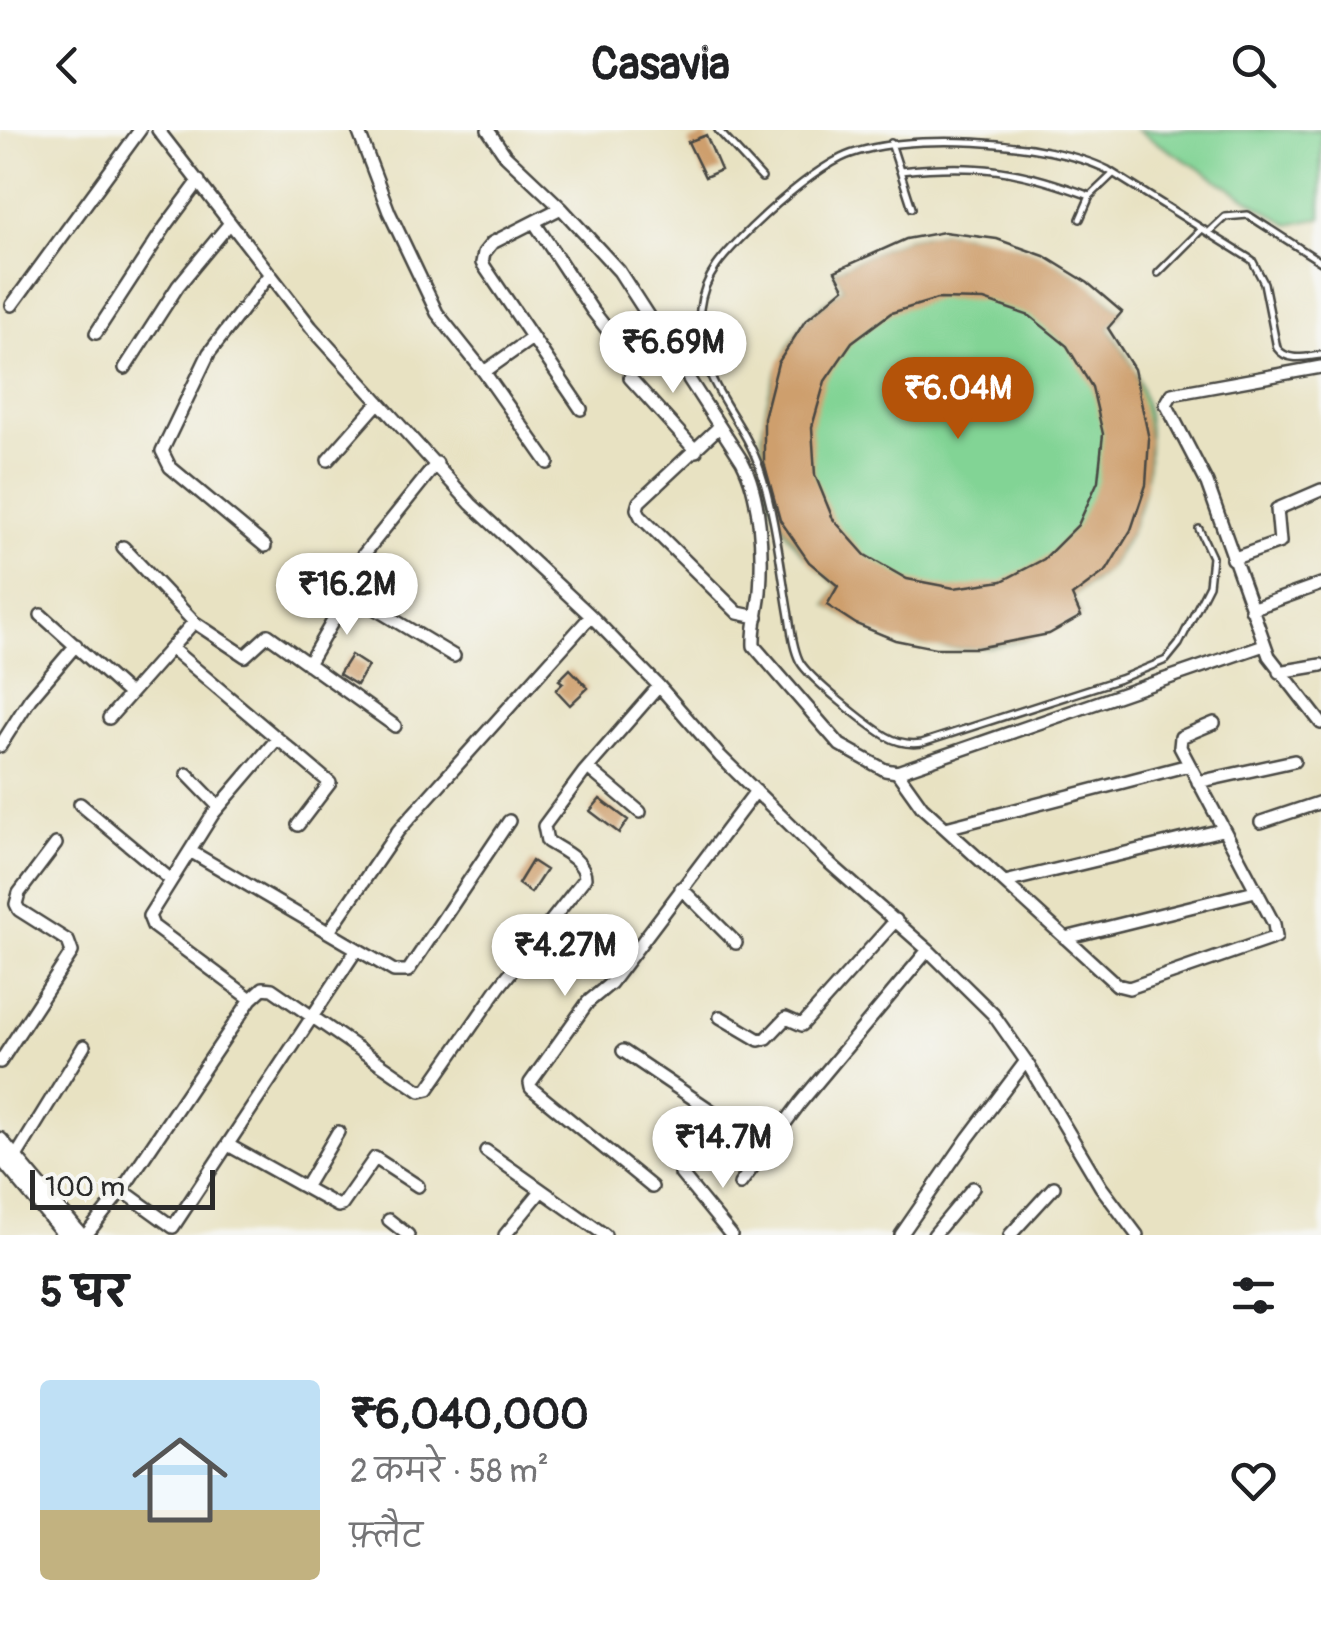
<!DOCTYPE html>
<html lang="hi">
<meta charset="utf-8">
<style>
:root{--surface:#fff;--page:#f6f6f6;--text:#202124;--muted:#757577;--line:#e0e0e0;--accent:#b45309}
body{margin:0;font-family:Pangolin,"Playpen Sans Deva",sans-serif;background:var(--page);color:var(--text);height:100vh;display:flex;flex-direction:column;font-size:38px;white-space:nowrap}
*{box-sizing:border-box;margin:0}
p{font-size:32px;color:var(--muted)}
.icon{flex:none;width:55px;height:55px;fill:none;stroke:currentColor;stroke-width:2;stroke-linecap:round;stroke-linejoin:round}
.map{position:relative;height:1105px;overflow:hidden}
.details{display:flex;flex-direction:column;background:var(--surface);flex:1}
.details>*{flex:none}
.scale{position:absolute;left:30px;bottom:25px;width:185px;box-sizing:border-box;padding-left:10px;border:5px solid #2b2b2b;border-top:0;font-size:28px;line-height:35px;white-space:nowrap;color:#2b2b2b;-webkit-text-stroke:8px #f6f6f2;paint-order:stroke}
.price{position:absolute;translate:-50% -85px;padding:0 22px;border-radius:35px;background:#fff;color:#222;font-size:32px;line-height:65px;filter:drop-shadow(0 2px 5px #0008)}
.price::after{content:'';position:absolute;left:50%;top:60px;width:30px;height:22px;margin-left:-15px;background:inherit;clip-path:polygon(0 0,100% 0,50% 100%)}
.price.active{background:var(--accent);color:#fff}
ul{padding:0;list-style:none}
li{display:flex;align-items:center;gap:30px;height:250px;padding:0 40px}
li+li{border-top:2px solid var(--line)}
li span{display:grid;place-items:center;flex:none;width:280px;height:200px;border-radius:10px;color:#555}
li>.icon{margin-inline-start:auto}
span .icon{width:120px;height:120px;fill:#fffc;stroke-width:1}
li b{font-size:42px}
h2{display:flex;justify-content:space-between;align-items:center;height:120px;padding:0 40px;font-size:42px}
header{display:flex;justify-content:space-between;align-items:center;height:130px;padding:0 40px;background:var(--surface);font-size:45px;font-weight:700}
.map>svg:first-child{display:block}
.green{fill:#82d495;stroke:#568060;stroke-width:2.5}
.building{fill:#ce9f6d;fill-rule:evenodd}
.lines{fill:none;stroke-linecap:round;stroke-linejoin:round}
.service-casing{stroke:#474642;stroke-width:10}
.minor-casing{stroke:#474642;stroke-width:16}
.tertiary-casing{stroke:#474642;stroke-width:19}
.service{stroke:#fff;stroke-width:5}
.minor{stroke:#fff;stroke-width:11}
.tertiary{stroke:#fff;stroke-width:14}
</style>
<header><svg class="icon" aria-label="back" viewBox="0 0 24 24"><path d="M15 5l-7 7 7 7"/></svg>Casavia<svg class="icon" aria-label="search" viewBox="0 0 24 24"><circle cx="10" cy="10" r="6"/><path d="M15 15l6 6"/></svg></header>
<div class="map">
<svg width="1321" height="1105" viewBox="0 0 1321 1105">
<rect width="100%" height="100%" fill="#f6f6f2"/>
<filter id="ink" filterUnits="userSpaceOnUse"><feTurbulence type="fractalNoise" baseFrequency=".01" numOctaves="2"/><feDisplacementMap in="SourceGraphic" scale="20" xChannelSelector="R" yChannelSelector="G"/><feConvolveMatrix kernelMatrix="1 2 1 2 8 2 1 2 1" color-interpolation-filters="sRGB"/></filter>
<filter id="wash" filterUnits="userSpaceOnUse"><feTurbulence type="fractalNoise" baseFrequency=".0048" numOctaves="4" result="noise"/><feDisplacementMap in="SourceGraphic" scale="40" xChannelSelector="R" yChannelSelector="G"/><feGaussianBlur stdDeviation="2.25" result="paint"/><feColorMatrix in="noise" values="0 0 0 0 0 0 0 0 0 0 0 0 0 0 0 0 0 1.4 0 .05"/><feComposite in="paint" operator="in"/></filter>
<g filter="url(#wash)">
<rect width="100%" height="100%" fill="#e8e2c2"/>
<path class="green" d="M1137,0h184v88l-32,7z
M944,102c82,10 116,27 178,80l-14,16c8,13 19,26 25,40 29,62 17,145 -24,199 -9,12 -25,20 -37,29l9,20c-84,47 -175,42 -254,-11l11,-19c-23,-19 -48,-42 -61,-70 -29,-60 -13,-141 26,-192 10,-13 27,-24 41,-36l-9,-17 71,-32z"/>
<g id="blocks">
<path class="building" d="M706,5l15,35 -16,7 -17,-35z
M944,102l53,7 47,17 44,27 34,29 -14,16 26,41 15,70 -3,46 -15,45 -24,40 -35,26 9,20 -32,18 -72,14h-42l-40,-8 -39,-16 -29,-19 11,-19 -29,-24 -29,-42 -16,-58v-44l14,-55 27,-42 39,-33 -9,-17 71,-32zM937,169l47,1 46,16 37,30 25,41 11,47 -5,47 -20,44 -34,34 -42,22 -48,7 -47,-9 -42,-24 -32,-36 -18,-44 -3,-48 13,-46 27,-39 39,-29z
M351,525l17,11 -11,19 -18,-11z
M570,539l18,19 -18,17 -14,-15 7,-7 -4,-3z
M600,669l28,21 -9,13 -29,-22z
M532,731l14,9 -15,23 -13,-9z"/>
</g>
</g>
<g filter="url(#ink)">
<use href="#blocks" fill-opacity="0" stroke="#474642" stroke-width="2.5"/>
<g class="lines">
<defs>
<path id="service" d="M718,0l44,48
M891,13l21,65
M900,41c77,-8 118,-2 190,25
M1080,89l10,-23 23,-22
M1209,102l16,-15 23,-2 73,47
M1158,143l44,-44
M1199,399l13,28 -3,28 -30,59 -13,16 -46,19 -198,64c-13,2 -24,0 -36,-7 -18,-11 -76,-57 -86,-74 -8,-15 -9,-36 -12,-52 -8,-47 -13,-96 -28,-141 -20,-59 -68,-90 -60,-160 4,-36 27,-57 51,-81 26,-25 58,-54 90,-70 59,-28 209,-18 267,12l144,90 12,23 13,65c10,14 28,9 44,7"/>
<path id="minor" d="M158,0l153,197 160,177 120,112 68,70 61,70 106,104 102,90 65,64 33,47 75,126 36,48
M358,0l31,82 48,101 47,59 64,91
M488,0l17,25 56,53 58,63 123,190c19,36 21,91 18,131 -2,18 -7,36 -6,54l86,99 45,25 12,2 367,-127
M561,78l-69,35 -8,10 -2,10 99,146
M534,92l58,88 42,54
M12,175l128,-175
M96,203l69,-106 34,-46
M666,213l-32,21 -4,14 66,73
M1321,237l-149,27 -6,10 41,79 62,173 52,67
M125,238l53,-82 52,-63
M484,242l48,-34
M719,297l-80,75 -2,7 4,8 97,96 19,4
M328,330l51,-58
M437,333l-89,111 -3,10 4,9 105,63
M265,416l-95,-79 -8,-16 47,-98 60,-78
M123,417l71,75 51,34 23,-21 127,91
M1232,429l48,-17 -3,-33 44,-19
M1251,479l70,-25
M41,485l88,79
M172,519l158,134 -32,42
M308,534l41,-71
M1279,542l42,-7
M109,588l85,-96
M0,616l30,-47 46,-54
M588,638l52,44
M897,642l25,35 195,178 12,3 147,-51 -2,-13 -94,-177 1,-10 33,-14
M187,644l32,33
M1198,652l96,-21
M80,674l91,76
M1261,692l60,-20
M946,698l243,-63
M1005,752l217,-52
M681,758l55,55
M330,800l68,-99 193,-215
M1065,808l190,-47
M357,819l37,22h14l101,-150
M251,869l-98,-73 -4,-10 64,-102 64,-75
M720,887l39,23 8,-2 19,-20 16,7 94,-105
M623,921l142,96
M0,932l72,-110 -4,-11 -49,-31 -3,-6 3,-11 37,-49
M228,1015l110,61 4,-1 33,-47 43,28
M486,1021l119,84
M15,1028l69,-112
M681,1044l50,61
M740,1054l60,-81 128,-153
M306,1056l32,-54
M652,1057l-121,-99 -1,-5 58,-81 23,-19 145,-192
M122,1060l129,-191 12,-11 9,1 148,102 8,-2 71,-102 86,-109c0,-18 -24,-28 -38,-37l-3,-15 40,-54 75,-86
M389,1090l19,15
M86,1105l36,-45 51,37 184,-278 -167,-98
M505,1105l36,-44
M901,1105l67,-97 58,-77
M934,1105l39,-47
M1010,1105l44,-48"/>
<path id="tertiary" d="M0,1010l80,95
M0,1026l66,79"/>
</defs>
<use href="#service" class="service-casing"/>
<use href="#minor" class="minor-casing"/>
<use href="#tertiary" class="tertiary-casing"/>
<use href="#service" class="service"/>
<use href="#minor" class="minor"/>
<use href="#tertiary" class="tertiary"/>
</g>
</g>
</svg>
<div class="scale">100 m</div>
<b class="price" style="left:673px;top:266px">₹6.69M</b>
<b class="price active" style="left:958px;top:312px">₹6.04M</b>
<b class="price" style="left:347px;top:508px">₹16.2M</b>
<b class="price" style="left:565px;top:869px">₹4.27M</b>
<b class="price" style="left:723px;top:1061px">₹14.7M</b>
</div>
<section class="details">
<h2>5 घर<svg class="icon" aria-label="filters" viewBox="0 0 24 24"><path d="M4 7h16M4 17h16"/><circle cx="9" cy="7" r="2"/><circle cx="15" cy="17" r="2"/></svg></h2>
<ul>
<li><span style="background:linear-gradient(#bfe0f5 65%,#c2b280 0)"><svg class="icon" aria-label="home" viewBox="0 0 24 24"><path d="M3 11l9-7 9 7M6 9v11h12V9"/></svg></span><div><b>₹6,040,000</b><p>2 कमरे · 58 m²</p><p>फ़्लैट</p></div><svg class="icon" aria-label="heart" viewBox="0 0 24 24"><path d="M12 20l-8-8c-3-5 5-10 8-4 3-6 11-1 8 4z"/></svg></li>
</ul>
</section>
